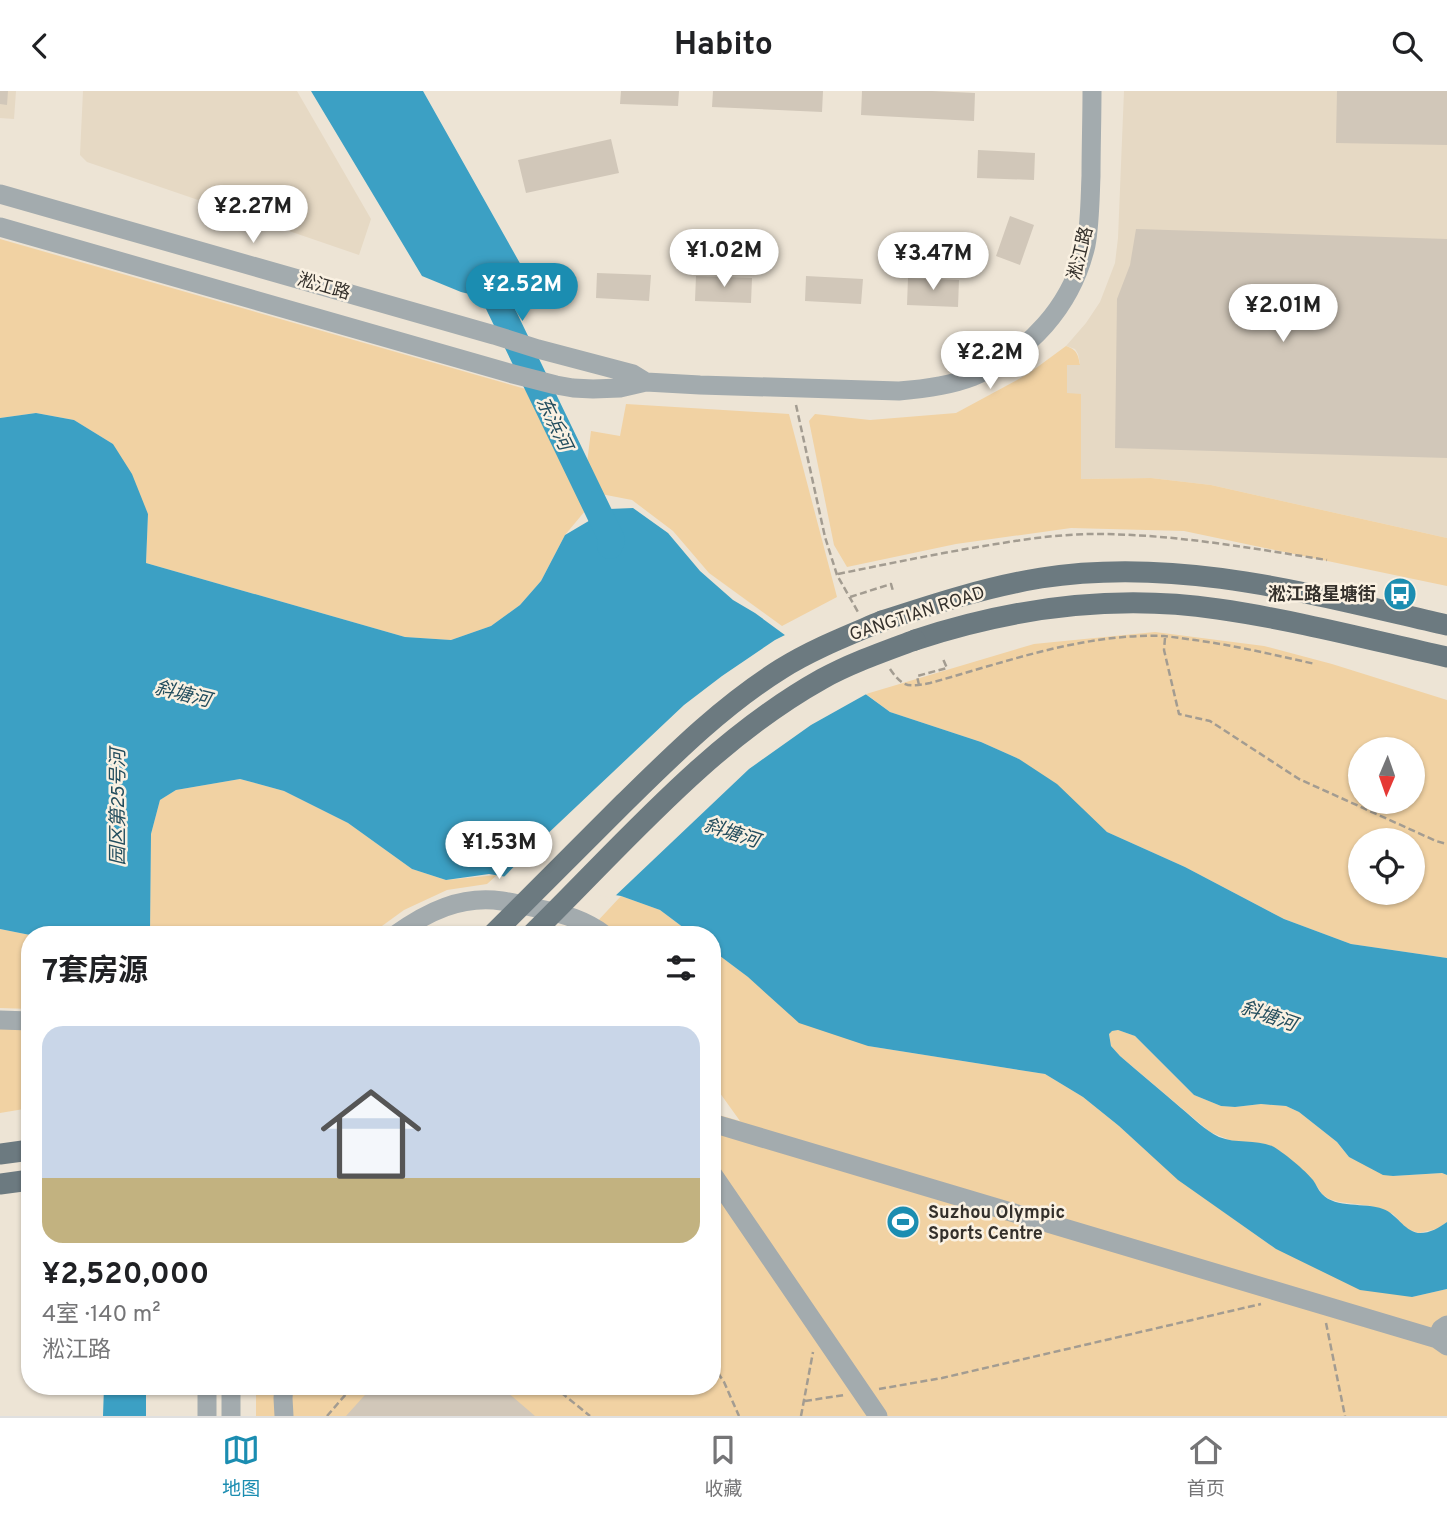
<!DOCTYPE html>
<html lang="zh">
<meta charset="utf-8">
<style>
:root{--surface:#fff;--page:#f2f2f2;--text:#202124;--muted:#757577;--line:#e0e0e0;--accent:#1b8db1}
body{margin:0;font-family:Overpass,"Noto Sans SC",sans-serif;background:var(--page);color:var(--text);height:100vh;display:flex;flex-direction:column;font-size:26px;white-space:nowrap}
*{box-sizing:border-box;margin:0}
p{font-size:23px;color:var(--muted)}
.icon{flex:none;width:38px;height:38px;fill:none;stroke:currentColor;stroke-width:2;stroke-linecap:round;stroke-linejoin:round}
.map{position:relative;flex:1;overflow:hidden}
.panel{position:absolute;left:21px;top:835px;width:700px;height:469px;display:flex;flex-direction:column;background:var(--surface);border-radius:28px;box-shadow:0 2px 5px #0004}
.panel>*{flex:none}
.needle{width:46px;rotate:182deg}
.fabs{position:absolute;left:1348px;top:646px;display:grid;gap:14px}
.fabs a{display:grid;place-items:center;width:77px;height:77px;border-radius:50%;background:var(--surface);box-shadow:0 2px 5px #0004;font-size:35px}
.price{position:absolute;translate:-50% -60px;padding:0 16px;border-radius:24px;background:#fff;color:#222;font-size:23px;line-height:46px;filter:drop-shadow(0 2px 4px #0008)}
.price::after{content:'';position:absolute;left:50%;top:42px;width:21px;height:16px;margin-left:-10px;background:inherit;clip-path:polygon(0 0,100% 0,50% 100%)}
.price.active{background:var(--accent);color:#fff}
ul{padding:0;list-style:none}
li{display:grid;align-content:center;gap:14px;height:371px;padding:0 21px}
li span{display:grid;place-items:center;height:217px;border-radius:21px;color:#555}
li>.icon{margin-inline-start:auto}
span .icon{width:126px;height:126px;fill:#fffc;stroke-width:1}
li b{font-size:30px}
h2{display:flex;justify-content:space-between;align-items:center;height:84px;padding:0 21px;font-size:30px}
header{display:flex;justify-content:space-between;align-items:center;height:91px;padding:0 21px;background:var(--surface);font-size:32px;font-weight:700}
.tab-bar{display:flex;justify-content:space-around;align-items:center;height:98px;border-top:2px solid var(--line);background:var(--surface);font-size:19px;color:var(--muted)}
.tab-bar a{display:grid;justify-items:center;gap:4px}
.tab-bar .active{color:var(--accent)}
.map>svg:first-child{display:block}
.built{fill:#e6d9c4}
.green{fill:#f1d2a3;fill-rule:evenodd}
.water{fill:#3ca0c4}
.pier{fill:#ede4d5}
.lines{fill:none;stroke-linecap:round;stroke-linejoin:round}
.river{stroke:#3ca0c4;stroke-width:26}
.building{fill:#d1c7b9}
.path{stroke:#a39c91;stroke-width:2.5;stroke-dasharray:7 3.5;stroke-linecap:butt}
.minor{stroke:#a3abae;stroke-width:19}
.major{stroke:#6c7a80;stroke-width:21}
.major-bridge{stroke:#6c7a80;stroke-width:21}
.labels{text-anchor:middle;stroke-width:5;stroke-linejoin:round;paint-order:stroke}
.street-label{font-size:18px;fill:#34302b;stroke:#faf1e2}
.poi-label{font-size:18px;font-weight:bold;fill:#34302b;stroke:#faf1e2;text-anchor:end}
.water-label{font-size:19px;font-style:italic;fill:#234d5d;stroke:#faf1e2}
</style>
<header><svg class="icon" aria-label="back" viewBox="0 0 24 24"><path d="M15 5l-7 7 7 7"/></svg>Habito<svg class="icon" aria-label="search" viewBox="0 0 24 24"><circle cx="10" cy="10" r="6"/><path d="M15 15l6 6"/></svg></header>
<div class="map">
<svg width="1447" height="1325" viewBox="0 0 1447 1325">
<rect width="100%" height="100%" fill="#ede4d5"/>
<path class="built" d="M0,0h16l-2,28 -14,-1z
M83,0h214l74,128 -12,36 -272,-93 -7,-7z
M1124,0h323v447l-236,-53 -60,-7 -70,1v-84l-14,-1v-29l13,-1 -2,-10 -3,-5 -9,-3 20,-23 14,-21 15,-39 3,-25z"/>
<path class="green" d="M0,148l529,151 56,121 -20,24 -24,46 -21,24 -29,21 -40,14 -46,-3 -259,-74 2,-49 -35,-70 -39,-24 -38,-7 -36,5z
M1066,255c11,4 12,8 14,19h-13v28l14,1v85l70,-1 60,7 236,53v48l-263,-55 -113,-3 -115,16 -109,23 -13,-22 -25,-124 6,-7 55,6 86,-7 72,-39z
M626,313l163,10 48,183 -55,29 -73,-53 -36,-42 -41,-31 -31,-6 -15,-23 5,-40 29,5z
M1155,541l109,14 68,18 115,36v258l-96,-14 -67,-25 -99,-52 -78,-35 -88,-73 -38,-17 -91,-30 -24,-18 168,-50zM1360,658h52v52h-52zM1360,749h52v53h-52z
M240,688l44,12 64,32 64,46 34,11 51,-5 -10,9 -40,6 -43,20 -33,24 -221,1 1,-101 9,-34 16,-10z
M621,805l39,14 32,24 -110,1 11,-9z
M0,838l30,6v74l-30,-1z
M712,859l36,27 120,69 177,28 38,23 36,29 60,54 97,69 136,48 35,-8v127h-1191v-30h456v-273l28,8 -28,-39z
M0,936l30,1v80l-30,5z
M1118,939l17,6 59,59 27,11 14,1 26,-3 25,2 13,6 38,30 12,15 44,19 49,-3 5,2v47l-10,7 -18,4 -12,-4 -14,-15 -22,-8 -32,-4 -10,-3 -7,-5 -10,-15 -39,-32 -10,-3 -31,-3 -22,-9 -90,-76 -9,-10 -2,-12 2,-3z"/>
<path class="water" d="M311,0h112l103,183 -20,29 -45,-11 -39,-16z
M36,322l38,7 39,24 19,30 16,40 -2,49 259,74 46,3 40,-14 29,-21 21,-24 24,-46 44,-26 24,-1 35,25 32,38 33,29 22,13 135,99 91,30 38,17 38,25 50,48 78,35 99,52 67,25 96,14v217l-5,-2 -49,3 -10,-1 -34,-18 -12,-15 -38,-30 -13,-6 -25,-2 -26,3 -14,-1 -27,-11 -59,-59 -17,-6 -6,1 -3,3 2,12 9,10c20,17 41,35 61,52 12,10 24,22 38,29 17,7 36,2 53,9 10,5 34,25 41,34 3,4 5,10 9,14 14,15 43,8 61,15 14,5 20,21 35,24 10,1 21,-5 29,-11v67l-35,8 -52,-7 -84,-41 -98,-69 -59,-54 -36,-29 -38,-23 -177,-28 -69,-23 -51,-46 -36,-27v-15l-20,-1 -32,-24 -39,-14 -132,-22 -43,6 -34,-11 -64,-46 -64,-32 -44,-12 -64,11 -16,10 -9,34 -1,100 -120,1 -30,-6v-511z
M104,1295h42v30h-43z"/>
<path class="pier" d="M789,542l81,59 -59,33 -62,44 -136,129 -111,-19 22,-23 160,-151 38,-29 53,-36z"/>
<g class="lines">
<path class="river" d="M479,178l8,12 125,259 -2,6"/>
</g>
<path class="building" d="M0,0h8l-1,14 -7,-1z
M621,0h58l-1,15 -58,-2z
M713,0h110l-1,21 -110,-5z
M862,0h70l43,2 -1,28 -113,-6z
M1337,0h110v54l-111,-2z
M611,48l8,34 -93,20 -8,-33z
M978,59l57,3 -1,27 -57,-2z
M1010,125l24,9 -14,40 -24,-9z
M1136,138l311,10v219l-332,-10 2,-149 13,-34z
M597,182l54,2 -2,26 -53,-3z
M696,185l56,2 -1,25 -56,-2z
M806,185l57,3 -2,25 -56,-3z
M908,187l51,2 -1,27 -51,-2z
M373,1295h127l35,30h-189z"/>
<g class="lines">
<path class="path" d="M796,314l29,132 12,38 21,37
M838,483c49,-10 97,-20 146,-28 36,-6 74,-12 111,-12 78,0 155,14 232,26
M850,506l41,-13 2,7
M1165,547l-1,12 15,64 31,7 89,58 137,62 11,3
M890,578c13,19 19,18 40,14 76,-21 154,-50 234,-47 10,1 21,3 31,4 42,6 80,15 120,24
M919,594l-2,-9 30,-8 -4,-9
M1326,1232l19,93
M712,1273l12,18 15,34
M553,1295l37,30
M879,1298l63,-11 319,-74
M805,1310l39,-6
M327,1325l26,-30
M801,1325l12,-64"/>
<path class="minor" d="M0,103l494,141 44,14 95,25 13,8
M0,136l513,147 43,11 17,3 20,1 27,-1 26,-6 54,3 199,6c25,-2 50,-5 73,-14 57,-24 100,-71 114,-132 4,-22 4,-46 5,-69 0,-28 1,-57 1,-85
M395,844c32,-23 66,-40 107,-34 13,2 25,5 38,8 24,5 45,11 65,26
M0,929l30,1
M712,1032l725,216 10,7
M712,1082l166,243
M1437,1248l4,-10 6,-4
M207,1325v-30
M231,1325v-30
M284,1325l-1,-18 1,-12"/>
<path class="major" d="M882,530c52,-17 104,-34 159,-43 138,-22 273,17 406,47
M915,549c97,-32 201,-46 303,-31 77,11 153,31 229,48
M0,1063l30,-4
M0,1093l30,-4"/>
<path class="major-bridge" d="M492,844c44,-44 88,-88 132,-132 49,-48 98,-97 157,-134 32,-20 66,-33 101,-48
M531,844c91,-89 178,-193 291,-256 29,-16 61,-27 93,-39"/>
</g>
<defs>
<symbol id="bus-disc" viewBox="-11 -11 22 22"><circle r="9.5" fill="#1b8db1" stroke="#faf1e2"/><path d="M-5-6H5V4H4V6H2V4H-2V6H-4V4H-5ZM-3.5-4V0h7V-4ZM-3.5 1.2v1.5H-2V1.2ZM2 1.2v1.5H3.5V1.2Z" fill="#fff"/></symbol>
<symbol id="stadium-disc" viewBox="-11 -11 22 22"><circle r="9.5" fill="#1b8db1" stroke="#faf1e2"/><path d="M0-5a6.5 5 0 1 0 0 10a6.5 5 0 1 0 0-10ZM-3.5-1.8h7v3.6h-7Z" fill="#fff"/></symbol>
</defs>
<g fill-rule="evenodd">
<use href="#bus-disc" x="1381" y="484" width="38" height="38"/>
<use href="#stadium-disc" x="884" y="1112" width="38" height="38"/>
</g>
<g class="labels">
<g class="street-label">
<text transform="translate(1080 162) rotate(-76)" y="6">淞江路</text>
<text transform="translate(324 195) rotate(16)" y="6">淞江路</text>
<text transform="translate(917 522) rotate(-18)" y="6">GANGTIAN ROAD</text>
</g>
<g class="poi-label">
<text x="1376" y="509">淞江路星塘街</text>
<text x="928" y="1127" text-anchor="start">Suzhou Olympic<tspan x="928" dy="21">Sports Centre</tspan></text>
</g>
<g class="water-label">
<text transform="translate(555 332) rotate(64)" y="7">东浜河</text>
<text transform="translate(183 602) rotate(14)" y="7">斜塘河</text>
<text transform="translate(117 716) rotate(-90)" y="7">园区第25号河</text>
<text transform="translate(732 741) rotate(18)" y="7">斜塘河</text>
<text transform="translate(1269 924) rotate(19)" y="7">斜塘河</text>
</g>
</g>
</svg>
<div class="fabs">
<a><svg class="needle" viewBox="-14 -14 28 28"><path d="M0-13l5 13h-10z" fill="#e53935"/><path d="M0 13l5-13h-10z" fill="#757577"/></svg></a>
<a><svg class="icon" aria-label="locate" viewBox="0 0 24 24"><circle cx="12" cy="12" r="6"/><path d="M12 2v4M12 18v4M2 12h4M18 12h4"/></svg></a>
</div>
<b class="price" style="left:253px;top:154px">¥2.27M</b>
<b class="price" style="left:724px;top:198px">¥1.02M</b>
<b class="price" style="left:933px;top:201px">¥3.47M</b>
<b class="price active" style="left:522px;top:232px">¥2.52M</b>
<b class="price" style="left:1283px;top:253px">¥2.01M</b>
<b class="price" style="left:990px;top:300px">¥2.2M</b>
<b class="price" style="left:499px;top:790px">¥1.53M</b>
<section class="panel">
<h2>7套房源<svg class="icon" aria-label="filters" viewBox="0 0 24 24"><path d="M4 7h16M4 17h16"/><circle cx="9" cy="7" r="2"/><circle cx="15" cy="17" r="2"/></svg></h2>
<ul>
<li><span style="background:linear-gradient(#c9d6e8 70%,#c2b280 0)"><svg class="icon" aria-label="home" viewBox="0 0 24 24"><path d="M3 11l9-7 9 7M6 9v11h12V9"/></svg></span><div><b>¥2,520,000</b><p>4室 · 140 m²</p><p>淞江路</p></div></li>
</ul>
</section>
</div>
<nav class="tab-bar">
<a class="active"><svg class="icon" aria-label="map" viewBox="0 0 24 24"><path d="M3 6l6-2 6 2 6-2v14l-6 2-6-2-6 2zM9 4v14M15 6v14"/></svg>地图</a>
<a><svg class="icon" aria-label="saved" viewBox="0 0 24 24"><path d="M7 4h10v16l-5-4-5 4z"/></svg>收藏</a>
<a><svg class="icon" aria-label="home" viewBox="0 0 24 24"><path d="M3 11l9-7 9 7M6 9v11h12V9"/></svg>首页</a>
</nav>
